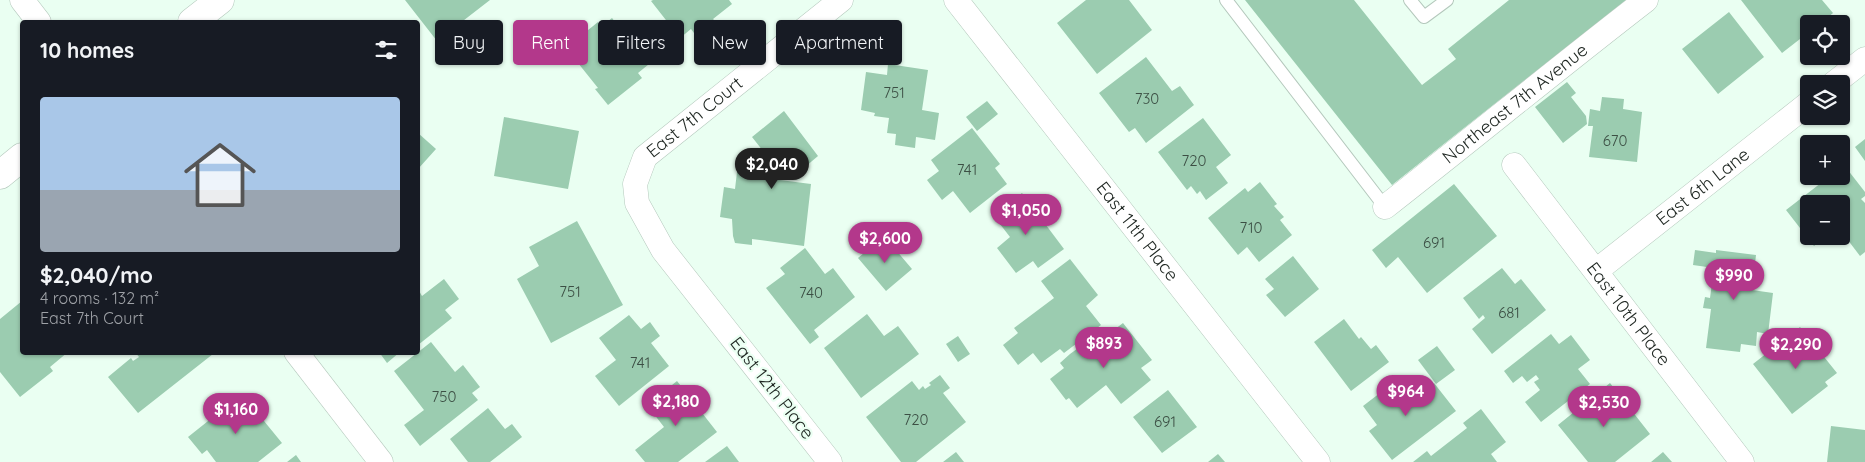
<!DOCTYPE html>
<meta charset="utf-8">
<style>
:root{--surface:#171b24;--page:#20242c;--text:#f1f3f6;--muted:#9ea1a6;--accent:#b3388b}
body{margin:0;font-family:Quicksand,sans-serif;background:var(--page);color:var(--text);height:100vh;display:flex;flex-direction:column;font-size:19px;white-space:nowrap}
*{box-sizing:border-box;margin:0}
p{font-size:16px;color:var(--muted)}
.icon{flex:none;width:28px;height:28px;fill:none;stroke:currentColor;stroke-width:2;stroke-linecap:round;stroke-linejoin:round}
.map{position:relative;flex:1;overflow:hidden}
.drawer{position:absolute;left:20px;top:20px;width:400px;height:335px;display:flex;flex-direction:column;background:var(--surface);border-radius:5px;box-shadow:0 1px 4px #0004}
.drawer>*{flex:none}
.guide{position:absolute;left:435px;top:20px;width:475px;height:45px;display:flex;gap:10px}
.fabs{position:absolute;left:1800px;top:15px;display:grid;gap:10px}
.fabs a{display:grid;place-items:center;width:50px;height:50px;border-radius:5px;background:var(--surface);box-shadow:0 1px 4px #0004;font-size:25px}
.price{position:absolute;translate:-50% -42px;padding:0 11px;border-radius:18px;background:var(--accent);color:#fff;font-size:16px;line-height:32px;filter:drop-shadow(0 1px 2px #0008)}
.price::after{content:'';position:absolute;left:50%;top:30px;width:15px;height:11px;margin-left:-8px;background:inherit;clip-path:polygon(0 0,100% 0,50% 100%)}
.price.selected{background:#222;color:#fff}
ul{padding:0;list-style:none}
li{display:grid;align-content:center;gap:10px;height:265px;padding:0 20px}
li span{display:grid;place-items:center;height:155px;border-radius:5px;color:#555}
li>.icon{margin-inline-start:auto}
span .icon{width:90px;height:90px;fill:#fffc;stroke-width:1}
li b{font-size:21px}
h2{display:flex;justify-content:space-between;align-items:center;height:60px;padding:0 20px;font-size:21px}
.tag{padding:0 18px;border-radius:5px;background:var(--surface);box-shadow:0 1px 4px #0004;font-size:18px;line-height:45px}
.tag.selected{background:var(--accent);color:#fff}
.map>svg:first-child{display:block}
.building{fill:#9bccb0}
.lines{fill:none;stroke-linecap:round;stroke-linejoin:round}
.lane-casing{stroke:#b4c8bc;stroke-width:14}
.street-casing{stroke:#b4c8bc;stroke-width:25}
.primary-casing{stroke:#b4c8bc;stroke-width:29}
.lane{stroke:#fff;stroke-width:12}
.street{stroke:#fff;stroke-width:24}
.primary{stroke:#fff;stroke-width:28}
.labels{text-anchor:middle;stroke-width:4.5;stroke-linejoin:round;paint-order:stroke}
.number-label{font-size:15px;fill:#3c4f44}
.street-label{font-size:18px;fill:#1d2520;stroke:#eafff2}
</style>
<div class="map">
<svg width="1865" height="462" viewBox="0 0 1865 462">
<rect width="100%" height="100%" fill="#eafff2"/>
<path class="building" d="M405,0h85l-53,41z
M653,0h76l3,4 -19,15 2,2 -15,12 -2,-3 -4,3 -3,-4 -11,9 -29,-37z
M1086,0h43l23,30 -55,44 -40,-51z
M1245,0h109l68,85 34,-26 -8,-10 61,-49h117l-234,185z
M1741,0h81l11,13 -13,11h-11v8l-27,21z
M1729,12l35,45 -46,37 -36,-45z
M612,18l14,18 5,-5 23,29 -16,13 4,5 -34,27 -13,-16 3,-1 -32,-40 32,-26 3,5z
M1146,57l26,34 8,-5 14,19 -48,38 -11,-15 -6,4 -30,-39z
M888,64l40,6 -6,40 17,3 -4,27 -19,-3 -1,11 -20,-3 1,-11 -9,-1 2,-15 -15,-2 1,-3 -14,-3 5,-38 21,3z
M1567,82l9,11 -5,4 15,19 1,8 -24,19 -28,-36z
M1602,97l22,2 -1,10 19,3 -5,50 -48,-5 4,-31h-5l2,-17 10,2z
M987,101l11,13 -21,17 -11,-14z
M784,111l34,45 -13,11 -11,-2 -14,15 31,4 -7,62 -52,-7v6l-17,-2 -2,-7 -1,-17 -12,-2 4,-30 11,2 2,-17 25,3 9,-14 -19,-24z
M504,117l75,14 -11,58 -74,-13z
M1203,118l28,37 -15,12 12,16 -22,17 -6,-9 -3,3 -6,-8 -4,4 -29,-38z
M972,128l28,36 -5,4 12,16 -37,29 -17,-22 -11,9 -15,-20 12,-9 -8,-11z
M418,133l18,16 -18,20z
M1865,139v22l-10,-14z
M1844,165l21,27v4l-4,3 4,4v49l-5,4 -19,-25v-27h-32v32h17l-12,10 -28,-36 44,-34h11v-9z
M1260,182l17,22 -3,2 10,11 -4,3 12,15 -33,27 -12,-15 -9,8 -30,-37 37,-30 3,4z
M1454,184l43,52 -70,57 -29,-36 -12,11 -14,-18z
M1022,193l42,56 -26,19 -5,-7 -17,12 -19,-25 13,-11 -17,-22z
M577,221l46,84 -72,38 -34,-64 22,-13 -10,-19z
M884,236l28,33 -26,22 -28,-33z
M805,248l20,26 8,-6 22,29 -41,33 5,7 -9,7 -44,-56 19,-14 -5,-6z
M1695,250l21,3v-3l40,5 -4,35 21,3 -5,41 -11,-2 -1,14 -15,-2 -1,8 -34,-4 5,-39 -8,-1 2,-11 5,1 4,-30 -21,-3z
M1293,256l26,33 -34,28 -19,-22 8,-6 -9,-10z
M1070,259l28,36 -12,11 15,19 -37,28 -4,-4 -19,14 -8,-10 -15,12 -15,-20 15,-12 -4,-5 40,-30 -13,-17z
M1502,268l13,16 6,-5 25,31 -54,44 -20,-25 13,-11 -2,-3 -4,4 -16,-21z
M444,279l15,20 -14,11 7,8 -34,27v-56l4,7z
M22,301v51h46l-18,15 3,4 -33,26 -20,-25v-53z
M867,314l17,22 14,-10 21,28 -58,44 -37,-50z
M629,315l12,14 9,-7 10,14 -9,7 18,23 -50,40 -24,-30 21,-16 -17,-22z
M1344,319l15,20 2,-2 10,12 5,-4 13,17 -38,29 -37,-49z
M1123,323l29,37 -11,8 10,12 -30,24 -15,-19 -29,23 -8,-10 -3,2 -16,-21 14,-11 -4,-5 10,-9 11,-8 5,5z
M1800,327l37,46 -12,9 3,4 -36,28 -39,-50z
M1551,334l8,10 12,-9 19,25 -12,9 12,15 -49,38 -16,-20 15,-12 -6,-8 5,-3 -3,-4 -9,7 -5,-6 -9,7 -9,-12z
M958,336l12,18 -12,8 -12,-18z
M431,342l24,30 8,-7 17,22 -8,6 6,7 -58,46 -16,-21 20,-15 -30,-39z
M1437,346l18,24 -19,14 -18,-24z
M135,352h77l1,2 -75,59 -30,-36 23,-19 2,3 6,-4z
M379,352h21l-13,11z
M940,375l10,13 -7,5 23,29 -50,40h-15l-35,-45 46,-36 7,9 4,-4 2,3 6,-4 -2,-2z
M677,381l40,51 -39,30h-33l-10,-12 29,-23 -17,-22z
M1393,383l16,20 25,-20 22,28 -64,49 -23,-29 8,-6 -14,-19z
M1610,383l40,51 -35,28h-27l-30,-37z
M1168,390l29,37 -35,26 -29,-36z
M242,394l40,49 -24,19h-42l-9,-12 -5,4 -14,-17z
M488,408l17,21 7,-5 10,13 -32,25h-22l-18,-23z
M1481,409l25,33 -15,12 6,8h-84l14,-11 4,5 36,-28 -4,-5z
M1831,426l34,4v32h-38z
M727,446l12,16h-34z
M956,452l8,10h-21z
M1663,452l9,10h-21z
M1218,454l7,8h-17z
M296,455l5,7h-14z"/>
<g class="lines">
<defs>
<path id="lane" d="M1226,0l159,207
M1410,0l14,17 23,-17"/>
<g id="street">
<path d="M22,0l17,22"/>
<path id="s1" d="M956,0l362,462"/>
<path d="M1833,84l32,-25"/>
<path id="s2" d="M1514,165l228,297"/>
<path id="s3" d="M1385,207c88,-69 173,-139 261,-207"/>
<path id="s4" d="M1596,271l213,-168"/>
<path d="M296,352l85,110"/>
<path id="s5" d="M830,462l-167,-212 -26,-47 -2,-19 10,-27 196,-157"/>
</g>
<path id="primary" d="M192,22l28,-22
M0,175l22,-18"/>
</defs>
<use href="#lane" class="lane-casing"/>
<use href="#street" class="street-casing"/>
<use href="#primary" class="primary-casing"/>
<use href="#lane" class="lane"/>
<use href="#street" class="street"/>
<use href="#primary" class="primary"/>
</g>
<g class="labels">
<g class="number-label">
<text x="894" y="98">751</text>
<text x="1147" y="104">730</text>
<text x="1615" y="146">670</text>
<text x="1194" y="166">720</text>
<text x="967" y="175">741</text>
<text x="1251" y="233">710</text>
<text x="1434" y="248">691</text>
<text x="570" y="297">751</text>
<text x="811" y="298">740</text>
<text x="1509" y="318">681</text>
<text x="640" y="368">741</text>
<text x="444" y="402">750</text>
<text x="916" y="425">720</text>
<text x="1165" y="427">691</text>
</g>
<g class="street-label">
<text dy="6" stroke="none"><textPath href="#s3" startOffset="166">Northeast 7th Avenue</textPath></text>
<text dy="6" stroke="none"><textPath href="#s5" startOffset="435">East 7th Court</textPath></text>
<text dy="6" stroke="none"><textPath href="#s4" startOffset="136">East 6th Lane</textPath></text>
<text dy="6" stroke="none"><textPath href="#s1" startOffset="294">East 11th Place</textPath></text>
<text dy="6" stroke="none"><textPath href="#s2" startOffset="188">East 10th Place</textPath></text>
<text transform="translate(772 388) rotate(52)" y="6">East 12th Place</text>
</g>
</g>
</svg>
<div class="fabs">
<a><svg class="icon" aria-label="locate" viewBox="0 0 24 24"><circle cx="12" cy="12" r="6"/><path d="M12 2v4M12 18v4M2 12h4M18 12h4"/></svg></a>
<a><svg class="icon" aria-label="layers" viewBox="0 0 24 24"><path d="M12 4l9 5-9 5-9-5zM3 14l9 5 9-5"/></svg></a>
<a>+</a>
<a>−</a>
</div>
<b class="price selected" style="left:772px;top:190px">$2,040</b>
<b class="price" style="left:1026px;top:236px">$1,050</b>
<b class="price" style="left:885px;top:264px">$2,600</b>
<b class="price" style="left:1734px;top:301px">$990</b>
<b class="price" style="left:1104px;top:369px">$893</b>
<b class="price" style="left:1796px;top:370px">$2,290</b>
<b class="price" style="left:1406px;top:417px">$964</b>
<b class="price" style="left:676px;top:427px">$2,180</b>
<b class="price" style="left:1604px;top:428px">$2,530</b>
<b class="price" style="left:236px;top:435px">$1,160</b>
<div class="guide">
<a class="tag">Buy</a>
<a class="tag selected">Rent</a>
<a class="tag">Filters</a>
<a class="tag">New</a>
<a class="tag">Apartment</a>
</div>
<section class="drawer">
<h2>10 homes<svg class="icon" aria-label="filters" viewBox="0 0 24 24"><path d="M4 7h16M4 17h16"/><circle cx="9" cy="7" r="2"/><circle cx="15" cy="17" r="2"/></svg></h2>
<ul>
<li><span style="background:linear-gradient(#a9c7e8 60%,#9aa5b1 0)"><svg class="icon" aria-label="home" viewBox="0 0 24 24"><path d="M3 11l9-7 9 7M6 9v11h12V9"/></svg></span><div><b>$2,040/mo</b><p>4 rooms · 132 m²</p><p>East 7th Court</p></div></li>
</ul>
</section>
</div>
